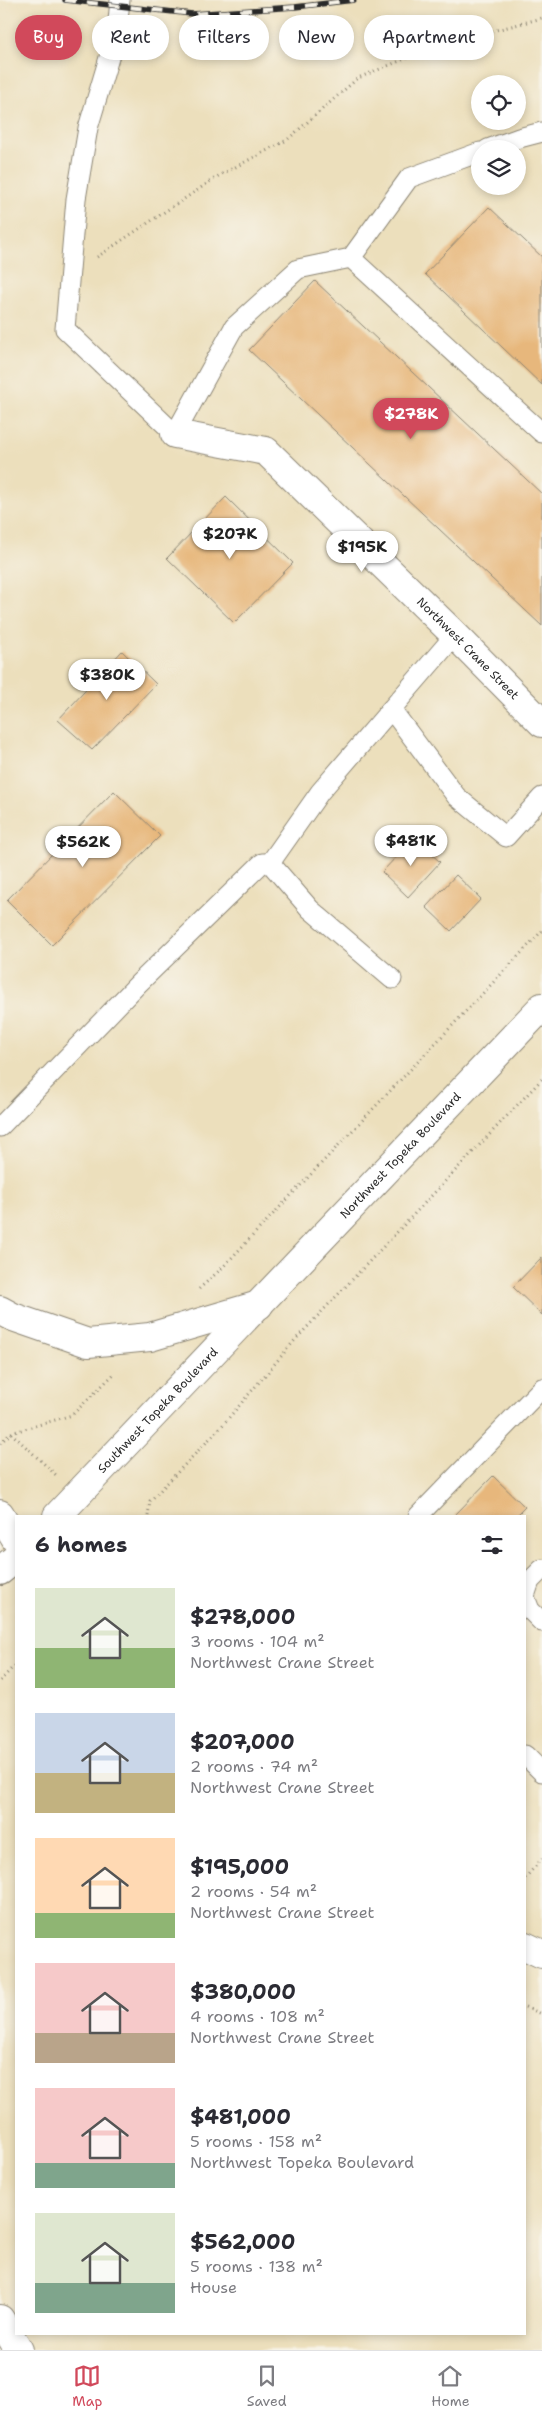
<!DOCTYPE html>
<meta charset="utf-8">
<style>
:root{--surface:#fff;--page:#f2f2f3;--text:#2b2b33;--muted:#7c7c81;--line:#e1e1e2;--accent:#d1495b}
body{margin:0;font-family:"Shantell Sans",sans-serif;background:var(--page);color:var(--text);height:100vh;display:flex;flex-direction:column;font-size:19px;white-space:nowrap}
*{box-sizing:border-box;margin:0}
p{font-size:16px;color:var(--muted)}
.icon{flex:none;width:28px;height:28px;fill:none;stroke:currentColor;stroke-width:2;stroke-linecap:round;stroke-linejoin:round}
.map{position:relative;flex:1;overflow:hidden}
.drawer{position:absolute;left:15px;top:1515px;width:511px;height:820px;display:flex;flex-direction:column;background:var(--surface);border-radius:0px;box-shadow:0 2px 8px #0003}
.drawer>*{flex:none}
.hud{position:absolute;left:15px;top:15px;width:512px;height:45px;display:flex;gap:10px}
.tools{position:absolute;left:471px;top:75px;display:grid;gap:10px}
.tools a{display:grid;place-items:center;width:55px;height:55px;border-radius:50%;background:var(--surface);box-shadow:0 2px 8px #0003;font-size:25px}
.price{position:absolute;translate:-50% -42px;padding:0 11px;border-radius:18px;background:#fff;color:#222;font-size:16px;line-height:32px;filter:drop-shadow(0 1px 2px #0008)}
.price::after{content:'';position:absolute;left:50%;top:30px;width:15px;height:11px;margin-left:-8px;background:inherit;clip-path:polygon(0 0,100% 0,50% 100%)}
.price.selected{background:var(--accent);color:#fff}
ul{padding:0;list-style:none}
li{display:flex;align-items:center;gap:15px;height:125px;padding:0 20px}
li span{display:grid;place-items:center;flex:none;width:140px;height:100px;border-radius:0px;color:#555}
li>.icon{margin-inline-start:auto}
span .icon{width:60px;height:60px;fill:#fffc;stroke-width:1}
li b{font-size:21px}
h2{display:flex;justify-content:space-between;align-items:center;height:60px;padding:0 20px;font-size:21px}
.tag{padding:0 18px;border-radius:22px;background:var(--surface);box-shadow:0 2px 8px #0003;font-size:18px;line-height:45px}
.tag.selected{background:var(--accent);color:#fff}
.menu{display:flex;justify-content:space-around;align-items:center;height:70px;border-top:1px solid var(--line);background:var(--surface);font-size:14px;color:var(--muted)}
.menu a{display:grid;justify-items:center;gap:2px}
.menu .selected{color:var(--accent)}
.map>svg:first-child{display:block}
.building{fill:#e7b77c}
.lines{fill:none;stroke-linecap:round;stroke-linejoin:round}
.lane-casing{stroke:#8c8574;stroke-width:21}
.street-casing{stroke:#8c8574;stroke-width:30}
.secondary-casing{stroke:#8c8574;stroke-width:30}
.primary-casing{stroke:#8c8574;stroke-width:30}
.highway-casing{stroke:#8c8574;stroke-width:30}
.path{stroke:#8c8574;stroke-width:3;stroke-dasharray:1 4;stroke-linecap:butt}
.lane{stroke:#fff;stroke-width:19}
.street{stroke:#fff;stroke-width:28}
.secondary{stroke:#fff;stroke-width:28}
.primary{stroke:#fff;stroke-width:28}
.highway{stroke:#fff;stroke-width:28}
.rail-casing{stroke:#2b2b2b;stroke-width:5.5}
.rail{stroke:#f7f3e8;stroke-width:4;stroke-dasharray:11;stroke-linecap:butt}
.labels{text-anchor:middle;stroke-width:5;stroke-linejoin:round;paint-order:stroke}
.street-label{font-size:12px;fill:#2b2b2b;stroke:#f7f3e8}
</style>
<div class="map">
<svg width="542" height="2350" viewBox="0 0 542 2350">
<rect width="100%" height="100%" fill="#f7f3e8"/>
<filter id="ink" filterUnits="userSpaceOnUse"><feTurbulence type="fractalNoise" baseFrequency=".02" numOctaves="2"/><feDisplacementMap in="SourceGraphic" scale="10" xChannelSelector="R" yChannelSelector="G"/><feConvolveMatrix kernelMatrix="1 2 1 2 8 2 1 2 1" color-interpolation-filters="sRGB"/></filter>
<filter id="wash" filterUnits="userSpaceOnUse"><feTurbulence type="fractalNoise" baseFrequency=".0096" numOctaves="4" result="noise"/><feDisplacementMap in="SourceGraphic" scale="20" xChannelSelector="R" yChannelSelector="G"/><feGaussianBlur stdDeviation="1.12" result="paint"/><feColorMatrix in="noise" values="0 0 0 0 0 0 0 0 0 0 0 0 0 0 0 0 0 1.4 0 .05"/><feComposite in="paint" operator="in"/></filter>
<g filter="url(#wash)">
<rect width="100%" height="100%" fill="#ecdfbc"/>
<g id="blocks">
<path class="building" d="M489,207l53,50v128l-117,-111z
M315,281l227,213v132l-293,-276z
M226,497l67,66 -59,60 -67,-65z
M122,651l34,33 -64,66 -34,-30z
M114,791l46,45 -108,109 -45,-45z
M414,838l26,24 -32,35 -26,-25z
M456,875l25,24 -30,32 -25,-24z
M542,1257v58l-29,-28z
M493,1476l32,31 -9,9h-62z"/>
</g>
</g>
<g filter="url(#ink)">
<use href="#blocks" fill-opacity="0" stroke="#8c8574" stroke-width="1"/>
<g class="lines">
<defs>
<path id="lane" d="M120,0l-3,31 -29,97 -12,71 -11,130 110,105 59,-107 64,-58 53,-11 191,175
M488,149l31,-11 23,-6
M351,258l58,-80 71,-26
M391,709l65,87 50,41 36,-40
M392,979l-82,-70 -40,-46 50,-71 135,-157
M0,1127l139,-144 123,-120h8
M418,1516l124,-128
M525,1596l5,-15 12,-12
M525,1597l5,13 12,12
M525,1755l17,17"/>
<g id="street">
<path id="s1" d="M175,434l91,17 189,184 87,88"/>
</g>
<path id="secondary" d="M525,1946l17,8"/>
<g id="primary">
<path id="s2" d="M57,1516l485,-509"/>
<path d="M0,1571l16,-13"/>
</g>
<path id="highway" d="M0,1310l13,7 75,26 62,-6 109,-32
M0,1514l16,26
M0,2319l19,31"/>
</defs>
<use href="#lane" class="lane-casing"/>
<use href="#street" class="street-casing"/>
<use href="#secondary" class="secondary-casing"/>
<use href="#primary" class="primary-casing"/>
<use href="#highway" class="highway-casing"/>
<path class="path" d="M97,257l123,-82 67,-35 71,-62 81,-33 103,-27
M199,1289l22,-20 321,-338
M11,1433l45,42
M0,1443l11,-10 61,-18 43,-42
M148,1516l2,-15 71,-74 74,-87 247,-261
M0,1681l16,-17
M525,1878l17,-19
M525,2007l17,7"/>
<use href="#lane" class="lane"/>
<use href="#street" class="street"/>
<use href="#secondary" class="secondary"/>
<use href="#primary" class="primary"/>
<use href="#highway" class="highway"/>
<defs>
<path id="rail" d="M65,0l127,14 103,-7 59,-7"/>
</defs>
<use href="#rail" class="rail-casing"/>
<use href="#rail" class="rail"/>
</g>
</g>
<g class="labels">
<g class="street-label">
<text dy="4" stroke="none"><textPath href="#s1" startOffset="375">Northwest Crane Street</textPath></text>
<text dy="4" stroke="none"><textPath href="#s2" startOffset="498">Northwest Topeka Boulevard</textPath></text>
<text dy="4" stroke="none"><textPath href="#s2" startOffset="146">Southwest Topeka Boulevard</textPath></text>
</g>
</g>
</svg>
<div class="tools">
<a><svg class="icon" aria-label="locate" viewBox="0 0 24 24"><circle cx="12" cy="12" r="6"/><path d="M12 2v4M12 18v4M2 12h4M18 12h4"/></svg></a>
<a><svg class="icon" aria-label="layers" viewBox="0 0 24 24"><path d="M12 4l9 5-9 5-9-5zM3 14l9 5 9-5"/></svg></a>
</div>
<b class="price selected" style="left:411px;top:440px">$278K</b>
<b class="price" style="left:230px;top:560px">$207K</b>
<b class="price" style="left:362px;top:573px">$195K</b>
<b class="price" style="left:107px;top:701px">$380K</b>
<b class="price" style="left:411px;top:867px">$481K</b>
<b class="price" style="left:83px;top:868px">$562K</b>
<div class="hud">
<a class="tag selected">Buy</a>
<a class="tag">Rent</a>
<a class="tag">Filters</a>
<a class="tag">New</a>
<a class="tag">Apartment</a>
</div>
<section class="drawer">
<h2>6 homes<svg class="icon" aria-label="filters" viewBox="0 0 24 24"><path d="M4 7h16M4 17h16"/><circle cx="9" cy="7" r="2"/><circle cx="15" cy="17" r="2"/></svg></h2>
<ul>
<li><span style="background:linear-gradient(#dfe7d0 60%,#8fb573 0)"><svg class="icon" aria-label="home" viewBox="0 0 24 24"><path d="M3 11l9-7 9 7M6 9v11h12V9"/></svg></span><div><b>$278,000</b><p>3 rooms · 104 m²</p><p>Northwest Crane Street</p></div></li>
<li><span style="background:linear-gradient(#c9d6e8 60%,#c2b280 0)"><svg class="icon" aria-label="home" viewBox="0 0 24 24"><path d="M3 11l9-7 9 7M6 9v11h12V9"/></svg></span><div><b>$207,000</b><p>2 rooms · 74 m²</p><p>Northwest Crane Street</p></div></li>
<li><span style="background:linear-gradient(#ffd9b3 75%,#8fb573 0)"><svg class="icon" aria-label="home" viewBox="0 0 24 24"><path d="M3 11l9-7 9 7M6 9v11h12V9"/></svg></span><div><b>$195,000</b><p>2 rooms · 54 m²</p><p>Northwest Crane Street</p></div></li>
<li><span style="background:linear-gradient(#f6c9c9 70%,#b9a48a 0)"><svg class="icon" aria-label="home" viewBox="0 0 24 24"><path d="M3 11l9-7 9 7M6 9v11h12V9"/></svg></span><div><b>$380,000</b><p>4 rooms · 108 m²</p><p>Northwest Crane Street</p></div></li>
<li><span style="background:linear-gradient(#f6c9c9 75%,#7fa58c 0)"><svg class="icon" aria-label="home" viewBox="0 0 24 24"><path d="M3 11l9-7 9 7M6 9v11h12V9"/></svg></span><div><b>$481,000</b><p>5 rooms · 158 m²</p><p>Northwest Topeka Boulevard</p></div></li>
<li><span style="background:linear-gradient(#dfe7d0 70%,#7fa58c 0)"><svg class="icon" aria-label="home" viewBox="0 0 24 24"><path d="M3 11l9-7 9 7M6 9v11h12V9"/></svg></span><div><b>$562,000</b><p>5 rooms · 138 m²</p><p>House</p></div></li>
</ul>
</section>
</div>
<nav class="menu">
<a class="selected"><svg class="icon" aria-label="map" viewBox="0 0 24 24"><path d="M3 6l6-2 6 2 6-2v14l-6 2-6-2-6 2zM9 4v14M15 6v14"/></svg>Map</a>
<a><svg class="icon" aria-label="saved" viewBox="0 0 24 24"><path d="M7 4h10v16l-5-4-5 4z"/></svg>Saved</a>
<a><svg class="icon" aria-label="home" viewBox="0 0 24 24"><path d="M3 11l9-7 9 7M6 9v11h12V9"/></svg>Home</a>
</nav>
